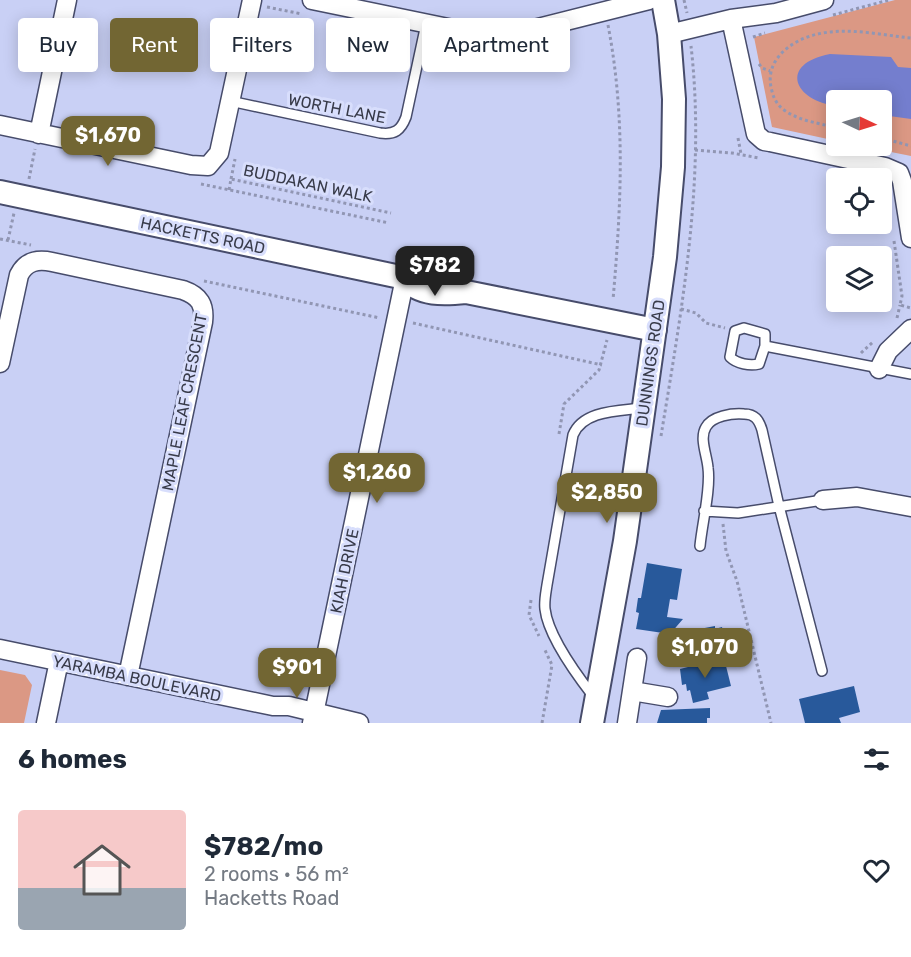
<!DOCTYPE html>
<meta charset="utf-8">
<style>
:root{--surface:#fff;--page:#f2f2f3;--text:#1f2937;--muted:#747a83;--line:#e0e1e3;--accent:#726633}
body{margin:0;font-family:Rubik,sans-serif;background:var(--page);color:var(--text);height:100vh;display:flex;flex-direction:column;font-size:22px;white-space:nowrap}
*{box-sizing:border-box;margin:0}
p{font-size:20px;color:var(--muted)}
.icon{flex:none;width:33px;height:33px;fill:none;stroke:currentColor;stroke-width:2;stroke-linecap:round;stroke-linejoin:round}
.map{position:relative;height:723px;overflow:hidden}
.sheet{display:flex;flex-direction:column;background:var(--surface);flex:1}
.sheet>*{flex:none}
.guide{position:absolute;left:18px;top:18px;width:600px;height:54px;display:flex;gap:12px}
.needle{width:39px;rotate:94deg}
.controls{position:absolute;left:826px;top:90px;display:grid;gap:12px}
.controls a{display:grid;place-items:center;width:66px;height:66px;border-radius:6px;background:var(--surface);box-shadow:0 3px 15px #0003;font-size:30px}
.price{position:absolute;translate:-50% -51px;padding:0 14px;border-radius:12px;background:var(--accent);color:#fff;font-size:20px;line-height:39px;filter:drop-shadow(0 2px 3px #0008)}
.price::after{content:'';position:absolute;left:50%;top:36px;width:18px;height:14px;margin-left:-9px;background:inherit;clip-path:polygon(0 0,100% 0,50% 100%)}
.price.selected{background:#222;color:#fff}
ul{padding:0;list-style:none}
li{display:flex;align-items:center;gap:18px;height:150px;padding:0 18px}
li+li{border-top:2px solid var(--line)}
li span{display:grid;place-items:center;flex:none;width:168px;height:120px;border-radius:6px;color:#555}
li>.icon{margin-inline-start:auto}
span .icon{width:72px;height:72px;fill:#fffc;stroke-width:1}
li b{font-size:26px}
h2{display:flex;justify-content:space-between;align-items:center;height:72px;padding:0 18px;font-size:26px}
.pill{padding:0 21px;border-radius:6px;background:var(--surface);box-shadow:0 3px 15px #0003;font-size:21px;line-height:54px}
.pill.selected{background:var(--accent);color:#fff}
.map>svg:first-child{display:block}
.green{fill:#db9884}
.water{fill:#747ece}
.building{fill:#28599b}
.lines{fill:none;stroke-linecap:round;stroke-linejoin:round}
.service-casing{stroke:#474c6b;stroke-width:12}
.minor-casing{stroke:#474c6b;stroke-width:21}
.tertiary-casing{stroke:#474c6b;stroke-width:26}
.path{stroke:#9196b3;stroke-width:3;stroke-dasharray:3 3;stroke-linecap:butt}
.service{stroke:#fff;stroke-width:9}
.minor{stroke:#fff;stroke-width:18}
.tertiary{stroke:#fff;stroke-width:22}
.labels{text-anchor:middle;stroke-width:6;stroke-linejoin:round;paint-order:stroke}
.street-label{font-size:16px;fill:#383b4a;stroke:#d8defc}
</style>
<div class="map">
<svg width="911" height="723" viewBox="0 0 911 723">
<rect width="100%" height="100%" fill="#c9d0f5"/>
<path class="green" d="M895,0h16v156l-50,-10h21v-46h-45v41l-65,-14 -18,-90z
M0,670l25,5 7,10 -8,38h-24z"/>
<path class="water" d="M830,54l61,3 7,10 13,1v51l-29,-4v-15h-45v6c-43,-5 -59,-42 -7,-52z"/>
<path class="building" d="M647,563l35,6 -5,31 -7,-1 -3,18 16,2 -13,15 -34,-5 3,-16 -3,-1 2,-14h3z
M715,626v3l7,-2 5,22 -7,1v3l-42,10 -1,-10 -7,1 -1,-9 6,-1 -1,-10z
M724,658l7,28 -24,6 2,7 -16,4 -3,-13 -3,1 -1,-7 -4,1 -2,-16z
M854,686l6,26 -21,6 2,5h-36l-6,-24z
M710,708v10h-3v5h-50l4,-13z"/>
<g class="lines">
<defs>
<path id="service" d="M230,101l150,32c15,2 21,-3 26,-16l20,-93
M744,328l21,6v12l-6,18c-9,2 -22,0 -29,-7l5,-26z
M765,346l146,28
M704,511l34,2 85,-13
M700,546c2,-22 11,-57 8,-78 -1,-13 -9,-30 -2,-41 6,-11 26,-14 38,-13 11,0 15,6 18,16l17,76 43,165
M593,696c-17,-22 -45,-60 -48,-87 -1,-8 1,-17 2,-24l26,-150c10,-25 46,-24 69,-27"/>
<path id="minor" d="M312,0l175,36 23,-1 139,-35
M731,19l25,115 8,7 6,1 115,25 14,6 3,8 9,57
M669,34l62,-15 45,-6 48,-13
M0,125l191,40 17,1 11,-13 33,-153
M39,134l28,-134
M0,363l19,-88c7,-14 19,-16 33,-13l131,28c17,6 22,15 20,32l-75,354
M879,369l9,-18 23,-22
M823,500l34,-3 54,10
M0,649l273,57h16l70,17
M632,691l36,6
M46,723l13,-62
M312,723l93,-445
M627,723l10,-65"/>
<path id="tertiary" d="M0,192l405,86c24,-11 41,0 61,14
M405,278c14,18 40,16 61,14l189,38
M592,723l33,-182 40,-284 8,-90 1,-68 -5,-65 -6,-34"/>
</defs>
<use href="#service" class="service-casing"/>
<use href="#minor" class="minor-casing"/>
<use href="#tertiary" class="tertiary-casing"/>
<path class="path" d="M684,0l3,13
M267,7l35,7
M833,15l56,-15
M608,25c18,94 13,181 5,275
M753,37l12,-4
M487,54l7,1 8,-2
M759,64l3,4 8,3
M837,128c-18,-5 -38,-7 -53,-18 -8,-6 -11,-13 -13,-23 -6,-29 23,-48 47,-53 30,-7 63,1 93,4
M738,138l3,16
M882,138l29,8
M695,150l37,3 27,5
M29,179l6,-30
M231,179l4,-20
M201,184l188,39
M229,190l2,-11 160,34
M0,239l31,6
M8,240l6,-27
M894,241l8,55 -2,9 11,3
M204,281l176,37
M681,309l15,4 10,10 19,5
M897,318l3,-13
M413,323l189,42
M861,353l12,-11
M559,434l5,-30 35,-34 8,-30
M661,436c21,-128 45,-259 30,-390
M723,524l3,27 11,30 34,142
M531,600l-2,15 10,21
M542,723l10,-58 -8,-17"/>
<use href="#service" class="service"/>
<use href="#minor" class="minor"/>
<use href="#tertiary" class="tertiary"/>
</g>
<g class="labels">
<g class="street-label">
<text transform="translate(337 108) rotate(11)" y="6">WORTH LANE</text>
<text transform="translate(308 183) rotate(12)" y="6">BUDDAKAN WALK</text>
<text transform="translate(203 235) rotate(12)" y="6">HACKETTS ROAD</text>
<text transform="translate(650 363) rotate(-82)" y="6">DUNNINGS ROAD</text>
<text transform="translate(184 402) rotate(-79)" y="6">MAPLE LEAF CRESCENT</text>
<text transform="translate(344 571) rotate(-78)" y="6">KIAH DRIVE</text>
<text transform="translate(137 678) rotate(12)" y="6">YARAMBA BOULEVARD</text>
</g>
</g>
</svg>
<div class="controls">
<a><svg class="needle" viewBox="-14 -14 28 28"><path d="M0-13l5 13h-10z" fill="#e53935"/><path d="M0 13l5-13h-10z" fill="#747a83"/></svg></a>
<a><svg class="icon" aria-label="locate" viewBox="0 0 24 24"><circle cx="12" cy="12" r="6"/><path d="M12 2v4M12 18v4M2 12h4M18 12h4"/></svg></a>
<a><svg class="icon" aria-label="layers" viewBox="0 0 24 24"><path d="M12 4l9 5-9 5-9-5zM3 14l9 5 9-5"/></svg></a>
</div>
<b class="price" style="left:108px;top:167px">$1,670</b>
<b class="price selected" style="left:435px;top:297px">$782</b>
<b class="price" style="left:377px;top:504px">$1,260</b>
<b class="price" style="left:607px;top:524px">$2,850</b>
<b class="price" style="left:705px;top:679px">$1,070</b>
<b class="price" style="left:297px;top:699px">$901</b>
<div class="guide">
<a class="pill">Buy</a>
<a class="pill selected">Rent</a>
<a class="pill">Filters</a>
<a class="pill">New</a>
<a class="pill">Apartment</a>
</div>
</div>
<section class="sheet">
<h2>6 homes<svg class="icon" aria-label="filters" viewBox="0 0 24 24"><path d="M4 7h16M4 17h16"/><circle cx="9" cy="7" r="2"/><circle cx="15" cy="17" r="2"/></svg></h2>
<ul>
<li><span style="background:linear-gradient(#f6c9c9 65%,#9aa5b1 0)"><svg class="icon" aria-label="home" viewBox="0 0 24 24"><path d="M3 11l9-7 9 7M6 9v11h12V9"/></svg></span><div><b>$782/mo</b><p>2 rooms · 56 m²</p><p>Hacketts Road</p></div><svg class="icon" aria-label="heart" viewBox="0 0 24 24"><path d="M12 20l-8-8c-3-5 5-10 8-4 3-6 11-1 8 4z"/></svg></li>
</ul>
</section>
